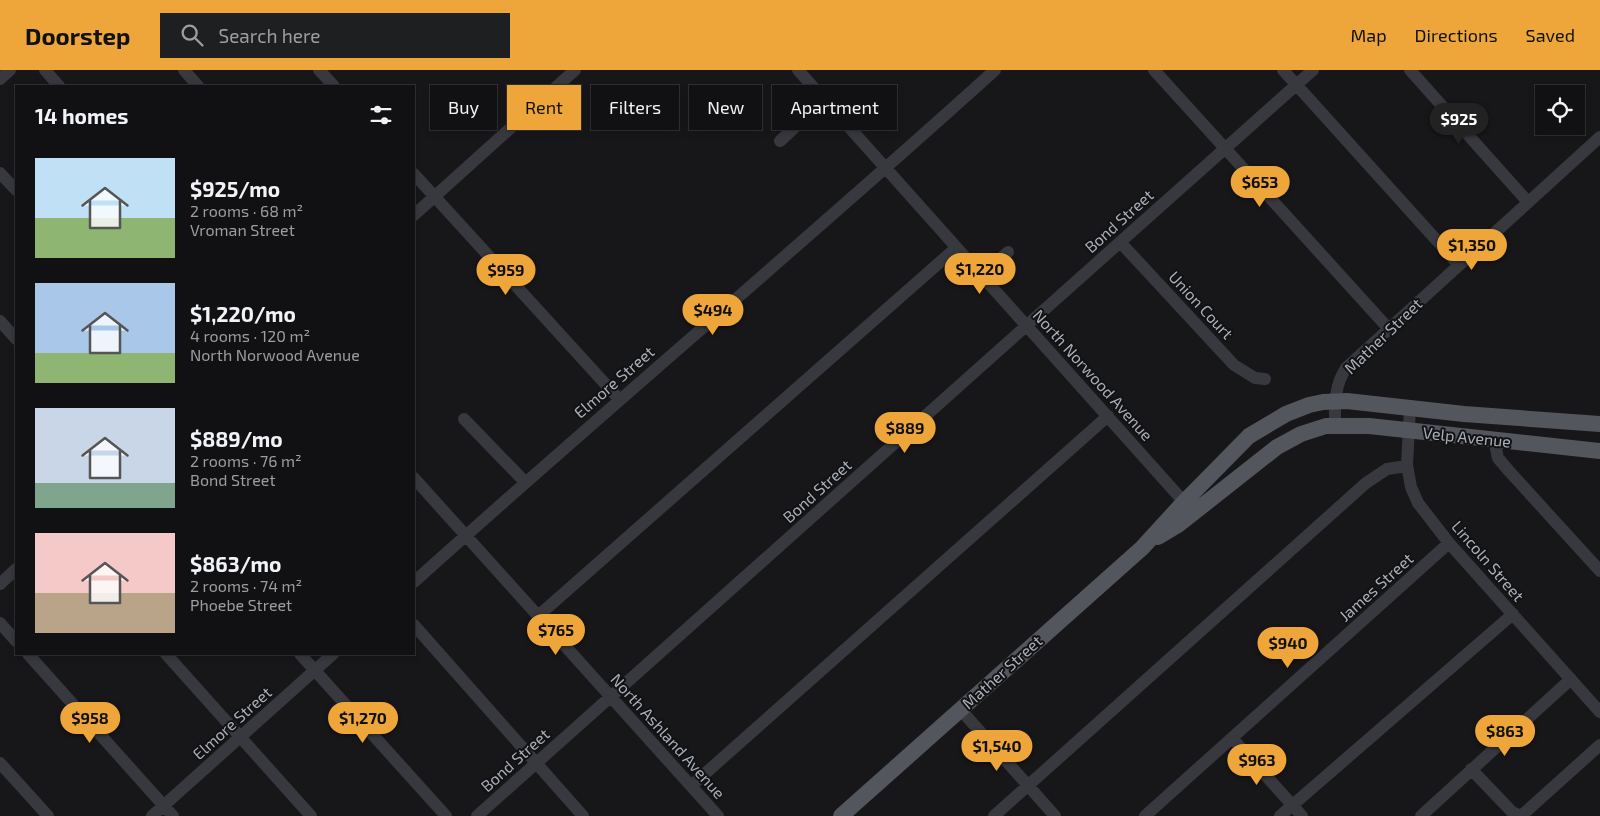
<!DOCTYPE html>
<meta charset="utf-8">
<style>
:root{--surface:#111113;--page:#1e1f21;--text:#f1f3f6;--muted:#9c9da0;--line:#303133;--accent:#eea63a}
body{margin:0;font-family:"Exo 2",sans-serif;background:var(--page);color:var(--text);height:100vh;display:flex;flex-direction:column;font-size:19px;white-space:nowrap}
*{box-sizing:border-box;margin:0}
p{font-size:16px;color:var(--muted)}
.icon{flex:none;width:28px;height:28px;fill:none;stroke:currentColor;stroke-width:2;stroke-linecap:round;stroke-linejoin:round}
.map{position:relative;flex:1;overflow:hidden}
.panel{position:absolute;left:15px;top:15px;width:400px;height:570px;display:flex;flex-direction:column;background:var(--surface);border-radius:0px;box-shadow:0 2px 8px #0003,0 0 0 1px var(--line)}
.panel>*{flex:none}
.guide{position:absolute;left:430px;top:15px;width:475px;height:45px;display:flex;gap:10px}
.tools{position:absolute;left:1535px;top:15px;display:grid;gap:10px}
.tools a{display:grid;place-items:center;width:50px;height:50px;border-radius:0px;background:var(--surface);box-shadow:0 2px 8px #0003,0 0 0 1px var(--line);font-size:25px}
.price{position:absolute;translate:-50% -42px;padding:0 11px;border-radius:18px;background:var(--accent);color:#111;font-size:16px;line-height:32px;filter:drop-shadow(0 1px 2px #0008)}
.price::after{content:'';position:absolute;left:50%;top:30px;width:15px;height:11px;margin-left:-8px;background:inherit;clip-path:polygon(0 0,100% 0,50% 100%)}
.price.active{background:#222;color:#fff}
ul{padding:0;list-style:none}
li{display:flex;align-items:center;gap:15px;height:125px;padding:0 20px}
li span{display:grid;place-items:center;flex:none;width:140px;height:100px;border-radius:0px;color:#555}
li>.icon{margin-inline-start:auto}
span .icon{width:60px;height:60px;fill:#fffc;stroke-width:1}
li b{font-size:21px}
h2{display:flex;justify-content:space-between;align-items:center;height:60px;padding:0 20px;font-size:21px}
.pill{padding:0 18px;border-radius:0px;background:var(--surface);box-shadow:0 2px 8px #0003,0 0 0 1px var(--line);font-size:18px;line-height:45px}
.pill.active{background:var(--accent);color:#111}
header{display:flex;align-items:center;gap:30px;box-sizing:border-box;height:70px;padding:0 25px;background:var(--accent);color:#111}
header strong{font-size:24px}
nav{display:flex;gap:28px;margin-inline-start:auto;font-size:18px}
.search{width:350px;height:45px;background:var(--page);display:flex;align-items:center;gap:12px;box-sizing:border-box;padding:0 18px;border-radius:0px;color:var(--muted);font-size:19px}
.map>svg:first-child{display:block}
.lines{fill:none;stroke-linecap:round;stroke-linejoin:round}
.minor{stroke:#38393e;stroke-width:12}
.major{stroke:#54565d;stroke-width:16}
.labels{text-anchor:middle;stroke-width:4;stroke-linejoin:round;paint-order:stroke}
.street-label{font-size:16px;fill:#a9afb8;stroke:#121214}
</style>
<header>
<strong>Doorstep</strong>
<div class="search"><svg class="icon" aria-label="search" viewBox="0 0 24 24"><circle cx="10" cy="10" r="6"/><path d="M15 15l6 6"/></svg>Search here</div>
<nav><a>Map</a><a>Directions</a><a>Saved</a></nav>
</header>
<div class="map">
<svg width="1600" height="746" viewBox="0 0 1600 746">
<rect width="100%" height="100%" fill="#171719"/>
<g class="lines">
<path class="minor" d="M45,0l14,16
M184,0l14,16
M319,0l15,16
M798,0l386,432
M1154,0l234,258
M1283,0l175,194
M1410,0l118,132
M0,9l10,-9
M780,71l44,-41
M0,103l16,17
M414,104l205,225
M414,145l161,-145
M1120,172l114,123 21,13 10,1
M981,206l27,-24
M0,251l16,18
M1410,338l-3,57 4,22 7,16 31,40 151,169
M464,349l61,63
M1335,355c0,-20 -1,-39 11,-57l254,-231
M1494,370l4,18 11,13 91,100
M414,408l304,338
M414,512c192,-173 390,-339 581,-512
M0,514l16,-15
M538,546l418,-368
M0,553l16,18
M414,555l169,191
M28,584l145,162
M166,584l145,162
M300,584l146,162
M960,639l95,107
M1232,668l70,78
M0,693l48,53
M1471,699l41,43 9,4 79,-71
M691,716l417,-370
M152,746l181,-162
M477,746l836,-746
M994,746l372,-333 21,-14 20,-3
M1145,746l304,-273
M1280,746l233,-202
M1421,746l150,-137"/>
<path class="major" d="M1158,467l20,-12 99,-78 24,-13 25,-8h43l231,25
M841,746l301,-268 42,-46 65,-66 37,-22 23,-9 14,-3 24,-1 117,13 136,10"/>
</g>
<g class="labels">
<g class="street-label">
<text transform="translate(1119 151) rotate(-42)" y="6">Bond Street</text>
<text transform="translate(1201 235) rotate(47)" y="6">Union Court</text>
<text transform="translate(1383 266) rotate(-44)" y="6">Mather Street</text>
<text transform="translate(1093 305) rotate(48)" y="6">North Norwood Avenue</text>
<text transform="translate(614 312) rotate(-41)" y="6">Elmore Street</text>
<text transform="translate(1467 367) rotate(6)" y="6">Velp Avenue</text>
<text transform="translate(817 421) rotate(-42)" y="6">Bond Street</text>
<text transform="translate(1488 491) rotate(49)" y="6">Lincoln Street</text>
<text transform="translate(1376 517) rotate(-42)" y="6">James Street</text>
<text transform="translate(1002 602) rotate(-42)" y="6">Mather Street</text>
<text transform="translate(232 653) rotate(-42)" y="6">Elmore Street</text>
<text transform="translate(668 666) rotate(48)" y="6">North Ashland Avenue</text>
<text transform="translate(515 690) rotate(-42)" y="6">Bond Street</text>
</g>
</g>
</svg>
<div class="tools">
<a><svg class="icon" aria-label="locate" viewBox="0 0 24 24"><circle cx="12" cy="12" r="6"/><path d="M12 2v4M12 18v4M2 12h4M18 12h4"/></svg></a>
</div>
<b class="price active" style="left:1459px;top:75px">$925</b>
<b class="price" style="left:1260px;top:138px">$653</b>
<b class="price" style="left:1472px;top:201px">$1,350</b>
<b class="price" style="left:980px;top:225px">$1,220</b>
<b class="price" style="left:506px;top:226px">$959</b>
<b class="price" style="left:713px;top:266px">$494</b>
<b class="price" style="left:905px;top:384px">$889</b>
<b class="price" style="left:556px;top:586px">$765</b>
<b class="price" style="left:1288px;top:599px">$940</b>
<b class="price" style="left:90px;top:674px">$958</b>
<b class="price" style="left:363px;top:674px">$1,270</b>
<b class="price" style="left:1505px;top:687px">$863</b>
<b class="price" style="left:997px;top:702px">$1,540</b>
<b class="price" style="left:1257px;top:716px">$963</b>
<div class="guide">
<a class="pill">Buy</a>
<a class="pill active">Rent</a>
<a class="pill">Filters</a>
<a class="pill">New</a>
<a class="pill">Apartment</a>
</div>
<section class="panel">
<h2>14 homes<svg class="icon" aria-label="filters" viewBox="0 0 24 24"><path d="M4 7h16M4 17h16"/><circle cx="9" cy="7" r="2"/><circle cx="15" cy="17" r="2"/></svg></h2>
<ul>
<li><span style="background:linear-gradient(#bfe0f5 60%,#8fb573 0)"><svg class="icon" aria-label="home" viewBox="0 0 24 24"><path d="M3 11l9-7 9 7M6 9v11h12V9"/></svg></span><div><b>$925/mo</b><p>2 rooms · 68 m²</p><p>Vroman Street</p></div></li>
<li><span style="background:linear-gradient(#a9c7e8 70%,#8fb573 0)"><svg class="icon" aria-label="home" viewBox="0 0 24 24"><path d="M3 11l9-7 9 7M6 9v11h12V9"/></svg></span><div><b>$1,220/mo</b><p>4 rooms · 120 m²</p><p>North Norwood Avenue</p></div></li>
<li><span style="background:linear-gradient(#c9d6e8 75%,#7fa58c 0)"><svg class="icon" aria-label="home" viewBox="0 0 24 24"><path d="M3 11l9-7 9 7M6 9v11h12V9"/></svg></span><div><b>$889/mo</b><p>2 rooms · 76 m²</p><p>Bond Street</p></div></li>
<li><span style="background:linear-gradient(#f6c9c9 60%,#b9a48a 0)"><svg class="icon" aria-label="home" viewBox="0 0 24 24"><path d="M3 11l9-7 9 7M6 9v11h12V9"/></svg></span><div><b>$863/mo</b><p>2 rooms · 74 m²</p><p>Phoebe Street</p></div></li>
</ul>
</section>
</div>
